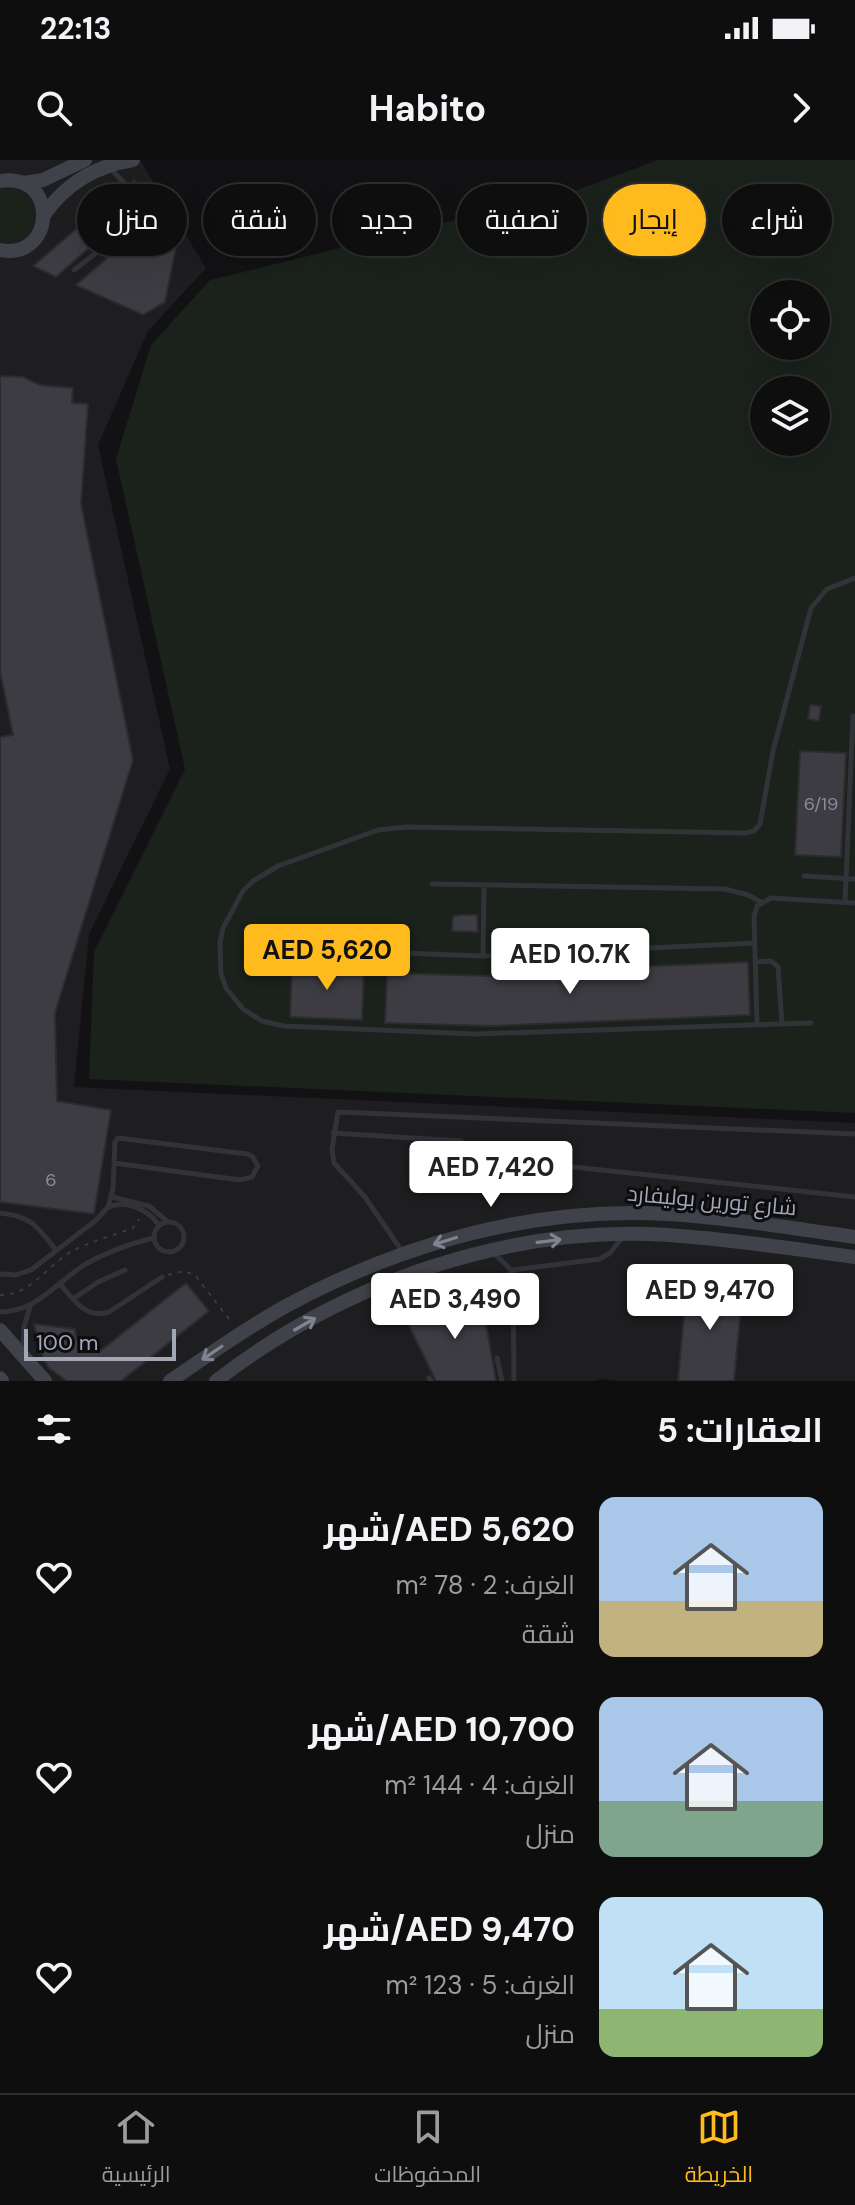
<!DOCTYPE html>
<html lang="ar">
<meta charset="utf-8">
<style>
:root{--surface:#0e0e0f;--page:#171718;--text:#f1f3f6;--muted:#9b9c9e;--line:#2e2e2f;--accent:#ffbb1e}
body{margin:0;font-family:"DM Sans",Cairo,sans-serif;background:var(--page);color:var(--text);direction:rtl;height:100vh;display:flex;flex-direction:column;font-size:30px;white-space:nowrap}
*{box-sizing:border-box;margin:0}
p{font-size:26px;color:var(--muted)}
.icon{flex:none;width:44px;height:44px;fill:none;stroke:currentColor;stroke-width:2;stroke-linecap:round;stroke-linejoin:round}
.map{position:relative;height:1221px;overflow:hidden;direction:ltr}
.details{display:flex;flex-direction:column;background:var(--surface);flex:1}
.details>*{flex:none}
.guide{position:absolute;left:24px;top:24px;width:808px;height:72px;direction:rtl;display:flex;gap:16px}
.tools{position:absolute;left:750px;top:120px;display:grid;gap:16px}
.tools a{display:grid;place-items:center;width:80px;height:80px;border-radius:50%;background:var(--surface);box-shadow:0 8px 32px #0002,0 0 0 2px var(--line);font-size:40px}
.scale{position:absolute;left:24px;bottom:20px;width:152px;box-sizing:border-box;padding-left:8px;border:4px solid #a2a7b6;border-top:0;font-size:22px;line-height:28px;white-space:nowrap;color:#a2a7b6;-webkit-text-stroke:6px #0d0d0f;paint-order:stroke}
.price{position:absolute;translate:-50% -68px;padding:0 18px;border-radius:8px;background:#fff;color:#222;font-size:26px;line-height:52px;filter:drop-shadow(0 2px 4px #0008)}
.price::after{content:'';position:absolute;left:50%;top:48px;width:24px;height:18px;margin-left:-12px;background:inherit;clip-path:polygon(0 0,100% 0,50% 100%)}
.price.active{background:var(--accent);color:#111}
ul{padding:0;list-style:none}
li{display:flex;align-items:center;gap:24px;height:200px;padding:0 32px}
li span{display:grid;place-items:center;flex:none;width:224px;height:160px;border-radius:16px;color:#555}
li>.icon{margin-inline-start:auto}
span .icon{width:96px;height:96px;fill:#fffc;stroke-width:1}
li b{font-size:34px}
h2{display:flex;justify-content:space-between;align-items:center;height:96px;padding:0 32px;font-size:34px}
.pill{padding:0 28px;border-radius:36px;background:var(--surface);box-shadow:0 8px 32px #0002,0 0 0 2px var(--line);font-size:28px;line-height:72px}
.pill.active{background:var(--accent);color:#111}
.status{display:flex;justify-content:space-between;align-items:center;height:56px;padding:0 40px;background:var(--surface);direction:ltr}
.status svg{height:22px;fill:currentColor}
header{display:flex;justify-content:space-between;align-items:center;height:104px;padding:0 32px;background:var(--surface);font-size:36px;font-weight:700}
.menu{display:flex;justify-content:space-around;align-items:center;height:112px;border-top:2px solid var(--line);background:var(--surface);font-size:22px;color:var(--muted)}
.menu a{display:grid;justify-items:center;gap:4px}
.menu .active{color:var(--accent)}
.map>svg:first-child{display:block}
.built{fill:#1e1e21}
.green{fill:#1a221b;fill-rule:evenodd}
.building{fill:#3c3c42;stroke:#2c2b30;stroke-width:2}
.lines{fill:none;stroke-linecap:round;stroke-linejoin:round}
.path{stroke:#383a40;stroke-width:2;stroke-dasharray:4 6;stroke-linecap:butt}
.lane{stroke:#323339;stroke-width:5}
.secondary{stroke:#404249;stroke-width:14}
.oneway{stroke:#808490}
.labels{text-anchor:middle;stroke-width:6;stroke-linejoin:round;paint-order:stroke}
.number-label{font-size:18px;fill:#888c99}
.street-label{font-size:22px;fill:#a2a7b6;stroke:#0d0d0f}
</style>
<div class="status"><b>22:13</b><svg viewBox="0 0 49 12"><path d="M0 12V9h3v3zM5 12V6h3v6zM10 12V3h3v9zM15 12V0h3v12zM26 1h20v11H26zM47 4h2v5h-2z"/></svg></div>
<header><svg class="icon" aria-label="forward" viewBox="0 0 24 24"><path d="M9 5l7 7-7 7"/></svg>Habito<svg class="icon" aria-label="search" viewBox="0 0 24 24"><circle cx="10" cy="10" r="6"/><path d="M15 15l6 6"/></svg></header>
<div class="map">
<svg width="855" height="1221" viewBox="0 0 855 1221">
<rect width="100%" height="100%" fill="#121214"/>
<path class="built" d="M0,0h140l66,108 -58,63 -50,114 72,324 -81,165 -15,153 781,36v258h-235l-18,-2 -8,2h-594z"/>
<path class="green" d="M658,0h197v953l-766,-34 5,-127 91,-183 -69,-310 35,-114 59,-65 367,-90zM764,134h52v52h-52zM764,230h52v52h-52z
M0,29c46,-5 44,59 0,52z"/>
<path class="building" d="M134,20l15,18 -10,2 -1,6 -14,13v9l10,3 16,-14 26,30 -11,55 -22,13 -67,-30 45,-39 -4,-12 -6,1 -3,-4 -52,46 -23,-11 90,-77 7,1z
M0,216l23,1 17,8 33,3 -1,15 16,1 -7,100 52,256 -78,253 2,88 54,9 -17,104 -94,-12v-465l13,-2 -13,-64z
M810,545l11,1 -2,15 -11,-2z
M800,591l46,2 -5,104 -46,-2z
M461,755h16l1,17 -26,-1 1,-15z
M748,802l2,53 -259,11 -106,-3 2,-50 105,3v-3z
M292,805l72,3 -2,52 -72,-3z
M687,1121l56,5 -9,95h-56z
M186,1123l23,28 -88,70h-54l-18,-13 -6,-10 -9,-34 41,5 1,8 6,10 10,4h8z
M481,1135l15,86h-60l-31,-63z"/>
<g class="lines">
<path class="path" d="M168,1115l16,-4 11,4 37,48
M0,1135c31,1 49,-32 74,-45 19,-9 40,-15 59,-22l6,-9"/>
<path class="lane" d="M111,9l16,17
M129,65l15,-18 -1,-4
M74,110l40,-31
M804,716l51,3
M432,724l293,5 23,6 13,7
M845,742l8,-186
M296,789l187,7 272,-13
M483,796l1,-70
M756,802l15,-1 7,6 4,57
M811,863l-337,11 -190,-8 -22,-5 -19,-12 -17,-21 -5,-14 -1,-31 3,-15 20,-37 10,-10 25,-15 100,-36 28,-3 339,6 9,-2 6,-7 13,-73 38,-143 16,-19 28,-11
M757,864l-3,-108 3,-10 14,-8 84,5
M333,973l128,8 7,10 11,6 376,40
M112,1037l37,9 18,15
M109,1047c18,-8 39,3 50,18
M0,1053c31,3 37,13 55,36
M154 1077a15 15 0 1 1 30 0a15 15 0 1 1-30 0Z
M493,1092l20,20 1,109
M404,1094l-39,-57 -31,-34 -2,-14 6,-37 517,22
M513,1110l87,-11 10,-6 11,-14
M513,1112c-15,8 -36,16 -19,34l19,1
M0,1114l16,1 15,-5 64,-49 13,-14 5,-18 2,-47 3,-4 129,16 5,2 6,10 -6,11 -12,3 -126,-17
M60,1124c14,16 25,35 49,28l53,-35
M73,1139l25,-17 27,-12
M0,1152c36,0 56,-29 84,-47 22,-13 45,-21 69,-27
M23,1192l1,-25 6,-20
M497,1198l5,23
M429,1218l2,3"/>
<path class="secondary" d="M0,21c59,-10 56,80 0,69
M24,23l19,-3 42,-20
M44,55c22,-32 51,-49 89,-55
M0,1170l45,51
M0,1218l2,3
M170,1221c39,-26 77,-54 118,-76 115,-62 248,-99 380,-91 62,4 125,14 187,23
M216,1221c126,-98 292,-156 452,-146 63,4 125,14 187,22"/>
</g>
<defs><path id="oneway-shaft" d="M-6 0H5M1.5-3L5.5 0L1.5 3" fill="none" stroke-width="1.6" stroke-linecap="round" stroke-linejoin="round" transform="scale(2)"/></defs>
<g class="oneway">
<use href="#oneway-shaft" transform="translate(445 1081) rotate(163)"/>
<use href="#oneway-shaft" transform="translate(549 1081) rotate(-7)"/>
<use href="#oneway-shaft" transform="translate(305 1164) rotate(-30)"/>
<use href="#oneway-shaft" transform="translate(212 1193) rotate(146)"/>
</g>
<g class="labels">
<g class="number-label">
<text x="821" y="650">6/19</text>
<text x="51" y="1026">6</text>
</g>
<g class="street-label">
<text transform="translate(712 1040) rotate(5)" y="8">شارع تورين بوليفارد</text>
</g>
</g>
</svg>
<div class="tools">
<a><svg class="icon" aria-label="locate" viewBox="0 0 24 24"><circle cx="12" cy="12" r="6"/><path d="M12 2v4M12 18v4M2 12h4M18 12h4"/></svg></a>
<a><svg class="icon" aria-label="layers" viewBox="0 0 24 24"><path d="M12 4l9 5-9 5-9-5zM3 14l9 5 9-5"/></svg></a>
</div>
<div class="scale">100 m</div>
<b class="price active" style="left:327px;top:832px">AED 5,620</b>
<b class="price" style="left:570px;top:836px">AED 10.7K</b>
<b class="price" style="left:491px;top:1049px">AED 7,420</b>
<b class="price" style="left:710px;top:1172px">AED 9,470</b>
<b class="price" style="left:455px;top:1181px">AED 3,490</b>
<div class="guide">
<a class="pill">شراء</a>
<a class="pill active">إيجار</a>
<a class="pill">تصفية</a>
<a class="pill">جديد</a>
<a class="pill">شقة</a>
<a class="pill">منزل</a>
</div>
</div>
<section class="details">
<h2>العقارات: 5<svg class="icon" aria-label="filters" viewBox="0 0 24 24"><path d="M4 7h16M4 17h16"/><circle cx="9" cy="7" r="2"/><circle cx="15" cy="17" r="2"/></svg></h2>
<ul>
<li><span style="background:linear-gradient(#a9c7e8 65%,#c2b280 0)"><svg class="icon" aria-label="home" viewBox="0 0 24 24"><path d="M3 11l9-7 9 7M6 9v11h12V9"/></svg></span><div><b>AED 5,620/شهر</b><p>الغرف: 2 · 78 m²</p><p>شقة</p></div><svg class="icon" aria-label="heart" viewBox="0 0 24 24"><path d="M12 20l-8-8c-3-5 5-10 8-4 3-6 11-1 8 4z"/></svg></li>
<li><span style="background:linear-gradient(#a9c7e8 65%,#7fa58c 0)"><svg class="icon" aria-label="home" viewBox="0 0 24 24"><path d="M3 11l9-7 9 7M6 9v11h12V9"/></svg></span><div><b>AED 10,700/شهر</b><p>الغرف: 4 · 144 m²</p><p>منزل</p></div><svg class="icon" aria-label="heart" viewBox="0 0 24 24"><path d="M12 20l-8-8c-3-5 5-10 8-4 3-6 11-1 8 4z"/></svg></li>
<li><span style="background:linear-gradient(#bfe0f5 70%,#8fb573 0)"><svg class="icon" aria-label="home" viewBox="0 0 24 24"><path d="M3 11l9-7 9 7M6 9v11h12V9"/></svg></span><div><b>AED 9,470/شهر</b><p>الغرف: 5 · 123 m²</p><p>منزل</p></div><svg class="icon" aria-label="heart" viewBox="0 0 24 24"><path d="M12 20l-8-8c-3-5 5-10 8-4 3-6 11-1 8 4z"/></svg></li>
</ul>
</section>
<nav class="menu">
<a class="active"><svg class="icon" aria-label="map" viewBox="0 0 24 24"><path d="M3 6l6-2 6 2 6-2v14l-6 2-6-2-6 2zM9 4v14M15 6v14"/></svg>الخريطة</a>
<a><svg class="icon" aria-label="saved" viewBox="0 0 24 24"><path d="M7 4h10v16l-5-4-5 4z"/></svg>المحفوظات</a>
<a><svg class="icon" aria-label="home" viewBox="0 0 24 24"><path d="M3 11l9-7 9 7M6 9v11h12V9"/></svg>الرئيسية</a>
</nav>
